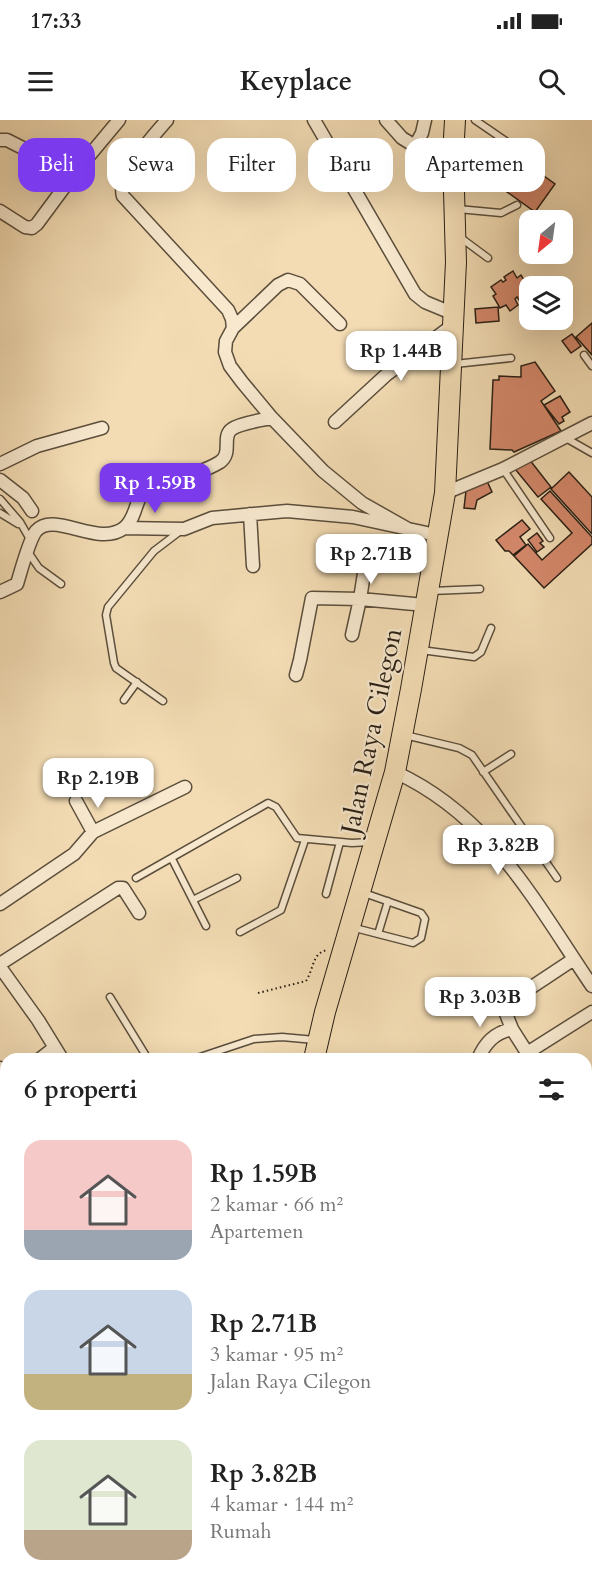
<!DOCTYPE html>
<html lang="id">
<meta charset="utf-8">
<style>
:root{--surface:#fff;--page:#f2f2f2;--text:#222;--muted:#767676;--accent:#7c3aed}
body{margin:0;font-family:Cardo,serif;background:var(--page);color:var(--text);height:100vh;display:flex;flex-direction:column;font-size:22px;white-space:nowrap}
*{box-sizing:border-box;margin:0}
p{font-size:20px;color:var(--muted)}
.icon{flex:none;width:33px;height:33px;fill:none;stroke:currentColor;stroke-width:2;stroke-linecap:round;stroke-linejoin:round}
.map{position:relative;flex:1;overflow:hidden}
.details{position:absolute;left:0px;top:933px;width:592px;height:536px;display:flex;flex-direction:column;background:var(--surface);border-radius:18px 18px 0 0;box-shadow:0 6px 24px #0002}
.details>*{flex:none}
.banner{position:absolute;left:18px;top:18px;width:556px;height:54px;display:flex;gap:12px}
.needle{width:39px;rotate:209deg}
.fabs{position:absolute;left:519px;top:90px;display:grid;gap:12px}
.fabs a{display:grid;place-items:center;width:54px;height:54px;border-radius:12px;background:var(--surface);box-shadow:0 6px 24px #0002;font-size:30px}
.price{position:absolute;translate:-50% -51px;padding:0 14px;border-radius:12px;background:#fff;color:#222;font-size:20px;line-height:39px;filter:drop-shadow(0 2px 3px #0008)}
.price::after{content:'';position:absolute;left:50%;top:36px;width:18px;height:14px;margin-left:-9px;background:inherit;clip-path:polygon(0 0,100% 0,50% 100%)}
.price.current{background:var(--accent);color:#fff}
ul{padding:0;list-style:none}
li{display:flex;align-items:center;gap:18px;height:150px;padding:0 24px}
li span{display:grid;place-items:center;flex:none;width:168px;height:120px;border-radius:18px;color:#555}
li>.icon{margin-inline-start:auto}
span .icon{width:72px;height:72px;fill:#fffc;stroke-width:1}
li b{font-size:26px}
h2{display:flex;justify-content:space-between;align-items:center;height:72px;padding:0 24px;font-size:26px}
.pill{padding:0 21px;border-radius:18px;background:var(--surface);box-shadow:0 6px 24px #0002;font-size:21px;line-height:54px}
.pill.current{background:var(--accent);color:#fff}
.status{display:flex;justify-content:space-between;align-items:center;height:42px;padding:0 30px;background:var(--surface);direction:ltr}
.status svg{height:16px;fill:currentColor}
header{display:flex;justify-content:space-between;align-items:center;height:78px;padding:0 24px;background:var(--surface);font-size:27px;font-weight:600}
.map>svg:first-child{display:block}
.building{fill:#d5886b;stroke:#281e14;stroke-width:1.5}
.lines{fill:none;stroke-linecap:round;stroke-linejoin:round}
.service-casing{stroke:#5b4e3c;stroke-width:9}
.minor-casing{stroke:#5b4e3c;stroke-width:15}
.trunk-casing{stroke:#281e14;stroke-width:22}
.path{stroke:#281e14;stroke-width:2;stroke-dasharray:1.5 3;stroke-linecap:butt}
.service{stroke:#f7e8ce;stroke-width:6}
.minor{stroke:#f7e8ce;stroke-width:12}
.trunk{stroke:#f3dcb4;stroke-width:20}
.labels{text-anchor:middle;stroke-width:4.5;stroke-linejoin:round;paint-order:stroke}
.street-label{font-size:26px;fill:#281e14;stroke:#f7e8ce}
</style>
<div class="status"><b>17:33</b><svg viewBox="0 0 49 12"><path d="M0 12V9h3v3zM5 12V6h3v6zM10 12V3h3v9zM15 12V0h3v12zM26 1h20v11H26zM47 4h2v5h-2z"/></svg></div>
<header><svg class="icon" aria-label="menu" viewBox="0 0 24 24"><path d="M4 6h16M4 12h16M4 18h16"/></svg>Keyplace<svg class="icon" aria-label="search" viewBox="0 0 24 24"><circle cx="10" cy="10" r="6"/><path d="M15 15l6 6"/></svg></header>
<div class="map">
<svg width="592" height="1468" viewBox="0 0 592 1468">
<rect width="100%" height="100%" fill="#f3dcb4"/>
<filter id="stains"><feTurbulence type="fractalNoise" baseFrequency=".00333" numOctaves="4"/><feColorMatrix values="0 0 0 0 .2 0 0 0 0 .09 0 0 0 0 .02 0 0 0 .5 -.17"/></filter>
<radialGradient id="worn" r=".72"><stop offset=".6" stop-color="#630" stop-opacity="0"/><stop offset="1" stop-color="#630" stop-opacity=".3"/></radialGradient>
<path class="building" d="M495,21l60,43 -20,28 -60,-43z
M513,151l4,7 4,-3 8,13 -3,2 4,9 -8,5 -5,-7 -2,2 3,6 -8,6 -4,-6 -6,3 -7,-12 3,-2 -5,-7 10,-7 2,2 3,-2 -2,-3z
M498,187l1,14 -23,2 -1,-14z
M592,203v32l-16,-18z
M572,214l9,12 -10,7 -9,-12z
M535,242l20,29 -14,10 20,30 -47,21 -2,-2 -22,-1 3,-69h6v-4l22,1v-11z
M560,276l10,16 -8,5 2,4 -5,3 -15,-19z
M529,339l22,28 -13,10 -23,-28z
M569,352l23,25v37l-41,-45z
M487,361l5,11 -15,8 -2,9 -11,-1 2,-17z
M550,371l42,46v7l-48,44 -30,-32 14,-12 14,16 30,-27 -31,-34z
M522,400l8,9 -10,8 6,8 -13,10 -4,-4h-4l-9,-11z
M537,413l6,8 -3,2 4,4 -7,5 -9,-12z
M2,1120l4,6v18l-6,3v-26z
M3,1159l3,3v34l-6,4v-39z
M49,1462h12l4,6h-25z"/>
<g class="lines">
<defs>
<path id="service" d="M475,0l35,24
M458,89l43,4 16,-8
M461,118l27,20
M584,235l8,11
M455,244l56,-6
M564,317l28,16
M503,349l47,69
M0,379l20,23 11,19
M0,393l18,11
M28,432l11,16 22,16
M431,471l49,-2
M421,530l53,7 7,-5 10,-24
M124,580l13,-18
M163,581l-47,-33 -2,-5 -8,-48 2,-8 46,-56 25,-19
M405,615l54,13 13,7 85,123
M483,652l28,-18
M172,739l34,67
M136,758l132,-75 8,4 21,31 55,5 18,-1
M326,774l14,-52
M193,780l44,-22
M351,807l62,16 8,-5 4,-19 -4,-6 -57,-20
M240,812l41,-22 24,-70
M378,814l10,-33
M110,877l38,62
M194,939l60,-20 28,-2 33,3
M586,1332l6,3
M188,1462l9,6
M466,1468l2,-6
M592,1468v-1"/>
<path id="minor" d="M167,0c-13,15 -51,56 -44,76l105,114 4,9 1,9 -7,13 -1,11 5,14 12,16 30,36 51,53 39,32 46,26
M314,0l101,174 10,8 29,12
M386,0l16,18 13,8 38,9
M0,20h7l67,34
M415,26l7,-13 3,-13
M0,91l25,16 7,1 5,-4 37,-50 45,-54
M233,208l45,-43 10,-5 12,4 40,40
M335,302l51,-47 67,-50
M0,344l37,-18 65,-18
M0,360l23,18 9,13
M445,373l58,-24 89,-46
M250,394l3,52
M124,408l60,1 28,-11 75,-7 66,6 83,18
M0,472l17,-8c4,-13 12,-44 19,-53 18,-21 62,17 88,-3 13,-10 11,-30 22,-40 24,-9 53,-13 74,-26 13,-9 1,-26 12,-33 8,-6 30,-9 40,-11
M352,515l8,-36 7,-45
M296,555l4,-15 12,-62 48,1 65,6
M395,652c96,44 140,130 197,214
M76,681l17,31
M0,784l74,-50 19,-22 92,-45
M0,844l118,-76h5l16,25
M0,847l38,53 24,39
M527,933l65,-41
M40,939l14,-11
M478,939c7,-16 16,-26 34,-30
M531,939l-19,-30 -9,-23 71,-47
M0,948l6,7
M0,1040l6,2
M586,1058l6,-3
M0,1103l6,-18
M586,1125l6,1
M586,1151h6
M0,1335l6,9
M0,1370l6,-4"/>
<path id="trunk" d="M314,939l11,-47 70,-240 16,-83 34,-196 11,-231 -3,-107 2,-35
M150,1468l4,-6"/>
</defs>
<use href="#service" class="service-casing"/>
<use href="#minor" class="minor-casing"/>
<use href="#trunk" class="trunk-casing"/>
<path class="path" d="M258,873l48,-12c8,-12 6,-29 22,-31"/>
<use href="#service" class="service"/>
<use href="#minor" class="minor"/>
<use href="#trunk" class="trunk"/>
</g>
<g class="labels">
<g class="street-label">
<text transform="translate(371 611) rotate(-78)" y="9">Jalan Raya Cilegon</text>
</g>
</g>
<rect width="100%" height="100%" filter="url(#stains)"/>
<rect width="100%" height="100%" fill="url(#worn)"/>
</svg>
<div class="fabs">
<a><svg class="needle" viewBox="-14 -14 28 28"><path d="M0-13l5 13h-10z" fill="#e53935"/><path d="M0 13l5-13h-10z" fill="#767676"/></svg></a>
<a><svg class="icon" aria-label="layers" viewBox="0 0 24 24"><path d="M12 4l9 5-9 5-9-5zM3 14l9 5 9-5"/></svg></a>
</div>
<b class="price" style="left:401px;top:262px">Rp 1.44B</b>
<b class="price current" style="left:155px;top:394px">Rp 1.59B</b>
<b class="price" style="left:371px;top:465px">Rp 2.71B</b>
<b class="price" style="left:98px;top:689px">Rp 2.19B</b>
<b class="price" style="left:498px;top:756px">Rp 3.82B</b>
<b class="price" style="left:480px;top:908px">Rp 3.03B</b>
<div class="banner">
<a class="pill current">Beli</a>
<a class="pill">Sewa</a>
<a class="pill">Filter</a>
<a class="pill">Baru</a>
<a class="pill">Apartemen</a>
</div>
<section class="details">
<h2>6 properti<svg class="icon" aria-label="filters" viewBox="0 0 24 24"><path d="M4 7h16M4 17h16"/><circle cx="9" cy="7" r="2"/><circle cx="15" cy="17" r="2"/></svg></h2>
<ul>
<li><span style="background:linear-gradient(#f6c9c9 75%,#9aa5b1 0)"><svg class="icon" aria-label="home" viewBox="0 0 24 24"><path d="M3 11l9-7 9 7M6 9v11h12V9"/></svg></span><div><b>Rp 1.59B</b><p>2 kamar · 66 m²</p><p>Apartemen</p></div></li>
<li><span style="background:linear-gradient(#c9d6e8 70%,#c2b280 0)"><svg class="icon" aria-label="home" viewBox="0 0 24 24"><path d="M3 11l9-7 9 7M6 9v11h12V9"/></svg></span><div><b>Rp 2.71B</b><p>3 kamar · 95 m²</p><p>Jalan Raya Cilegon</p></div></li>
<li><span style="background:linear-gradient(#dfe7d0 75%,#b9a48a 0)"><svg class="icon" aria-label="home" viewBox="0 0 24 24"><path d="M3 11l9-7 9 7M6 9v11h12V9"/></svg></span><div><b>Rp 3.82B</b><p>4 kamar · 144 m²</p><p>Rumah</p></div></li>
</ul>
</section>
</div>
